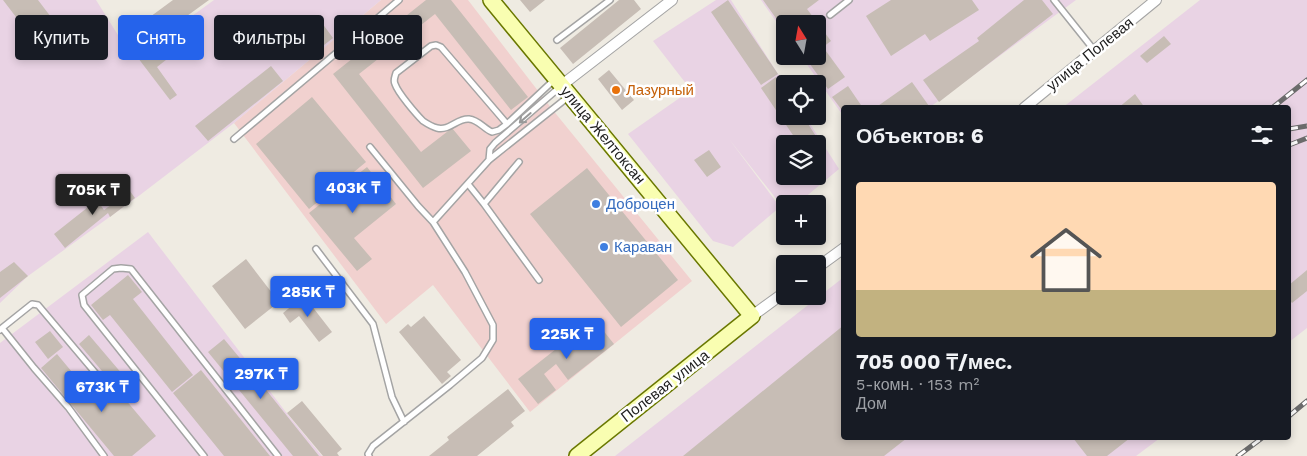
<!DOCTYPE html>
<html lang="ru">
<meta charset="utf-8">
<style>
:root{--surface:#171b24;--page:#242831;--text:#f1f3f6;--muted:#9ea1a6;--accent:#2563eb}
body{margin:0;font-family:"Work Sans",sans-serif;background:var(--page);color:var(--text);height:100vh;display:flex;flex-direction:column;font-size:19px;white-space:nowrap}
*{box-sizing:border-box;margin:0}
p{font-size:16px;color:var(--muted)}
.icon{flex:none;width:28px;height:28px;fill:none;stroke:currentColor;stroke-width:2;stroke-linecap:round;stroke-linejoin:round}
.map{position:relative;flex:1;overflow:hidden}
.side{position:absolute;left:841px;top:105px;width:450px;height:335px;display:flex;flex-direction:column;background:var(--surface);border-radius:5px;box-shadow:0 2px 8px #0003}
.side>*{flex:none}
.guide{position:absolute;left:15px;top:15px;width:475px;height:45px;display:flex;gap:10px}
.needle{width:32px;rotate:349deg}
.fabs{position:absolute;left:776px;top:15px;display:grid;gap:10px}
.fabs a{display:grid;place-items:center;width:50px;height:50px;border-radius:5px;background:var(--surface);box-shadow:0 2px 8px #0003;font-size:25px}
.price{position:absolute;translate:-50% -42px;padding:0 11px;border-radius:5px;background:var(--accent);color:#fff;font-size:16px;line-height:32px;filter:drop-shadow(0 1px 2px #0008)}
.price::after{content:'';position:absolute;left:50%;top:30px;width:15px;height:11px;margin-left:-8px;background:inherit;clip-path:polygon(0 0,100% 0,50% 100%)}
.price.selected{background:#222;color:#fff}
ul{padding:0;list-style:none}
li{display:grid;align-content:center;gap:10px;height:265px;padding:0 15px}
li span{display:grid;place-items:center;height:155px;border-radius:5px;color:#555}
li>.icon{margin-inline-start:auto}
span .icon{width:90px;height:90px;fill:#fffc;stroke-width:1}
li b{font-size:21px}
h2{display:flex;justify-content:space-between;align-items:center;height:60px;padding:0 15px;font-size:21px}
.tag{padding:0 18px;border-radius:5px;background:var(--surface);box-shadow:0 2px 8px #0003;font-size:18px;line-height:45px}
.tag.selected{background:var(--accent);color:#fff}
.map>svg:first-child{display:block}
.commercial{fill:#f1d1cf}
.industrial{fill:#e9d3e4;fill-rule:evenodd}
.building{fill:#c7bdb5}
.lines{fill:none;stroke-linecap:round;stroke-linejoin:round}
.lane-casing{stroke:#a4a4a4;stroke-width:8}
.street-casing{stroke:#a4a4a4;stroke-width:12}
.secondary-casing{stroke:#6a7800;stroke-width:18}
.lane{stroke:#fff;stroke-width:5}
.street{stroke:#fff;stroke-width:10}
.secondary{stroke:#f9feb1;stroke-width:15}
.rail-casing{stroke:#6b6b6b;stroke-width:5}
.rail{stroke:#fff;stroke-width:3;stroke-dasharray:9;stroke-linecap:butt}
.oneway{stroke:#999}
.food-dot{fill:#e8710a;stroke:#fff;stroke-width:2}
.shop-dot{fill:#3f7fe0;stroke:#fff;stroke-width:2}
.labels{text-anchor:middle;stroke-width:5;stroke-linejoin:round;paint-order:stroke}
.street-label{font-size:15px;fill:#1d1d1d;stroke:#fff}
.food-label{font-size:15px;fill:#c56008;stroke:#fff;text-anchor:start}
.shop-label{font-size:15px;fill:#366cbe;stroke:#fff;text-anchor:start}
</style>
<div class="map">
<svg width="1307" height="456" viewBox="0 0 1307 456">
<rect width="100%" height="100%" fill="#efebe2"/>
<path class="commercial" d="M381,0h87l84,109 140,172 -162,131 -97,-127 -47,39 -152,-201z"/>
<path class="industrial" d="M0,0h96l37,59 81,-59h167l-147,123 -94,72 -112,81 -28,27z
M716,0h15l54,85v31h20l34,53 -42,35h-12v6l-56,-71 51,68 -47,40 -20,-6 -85,-107 63,-44 -38,-49zM785,144h33v32h-33z
M761,0h315l-146,107 -86,1v9l-43,-61h17v-32h-33v10z
M1200,0h107v328l-18,14v-234h-227z
M148,232l137,179 37,45h-322v-113z
M844,277v161h316l-24,18h-521z"/>
<path class="building" d="M3,0h35l16,21 -22,17z
M173,0h36l-58,42 -12,-17z
M426,0h25l77,97 -17,13 -76,-96 -76,60 62,78 31,-24 19,23 -48,37 -90,-114z
M520,0h25l-15,12z
M619,0h15l7,9 -68,55 -13,-16z
M728,0l50,74 -17,11 -50,-73z
M763,0h56l-12,9 24,32 -8,6 22,30 -17,12 -24,-33h14v-32h-33v7z
M891,0h81l7,10 -49,31 -5,-7 -34,22 -25,-40z
M1024,0h18l11,14 -114,88 -16,-22 56,-39 -2,-3z
M322,23l11,15 -23,18 -11,-16z
M1164,36l7,8 -24,19 -7,-7z
M160,41l11,15 -14,11 20,28 -7,5 -32,-42z
M271,66l12,15 -75,60 -13,-15z
M609,70l25,30 -12,10 -24,-31z
M776,77l9,13v26h18l16,25 -4,3h-16l-38,-56z
M912,82l17,24 -2,2h-52z
M848,86l15,22h-19v5l-12,-16z
M1135,94l10,14h-27z
M312,97l54,65 -57,47 -53,-65z
M709,150l12,17 -14,10 -13,-17z
M367,167l29,37 -42,34 18,21 -15,12 -48,-58z
M587,168l91,112 -57,47 -91,-113z
M124,183l11,15 -25,19 -2,-4 -43,35 -11,-14 43,-34 7,10 11,-8 -6,-8z
M246,259l33,43 -34,27 -33,-43z
M14,262l14,14 -28,22v-26z
M1307,270v21l-15,12 -3,-4v-14z
M128,275l14,17 -9,7 60,76 -21,17 -62,-77 -7,5 -12,-15z
M304,296l28,36 -13,10 -20,-26 -9,7 -7,-10z
M424,316l37,44 -14,12 4,4 -9,8 -43,-52 9,-8 3,3z
M594,319l20,25 -46,36 -12,-16 -12,10 12,16 -18,14 -20,-25z
M844,325v113h63l-23,18h-201z
M50,331l13,16 -15,12 -13,-17z
M89,335l34,40 -10,9 -34,-40z
M224,339l39,47 56,70h-26l-85,-104z
M57,354l45,54 18,-15 36,43 -24,20h-18l-73,-88z
M201,370l69,86h-46l-51,-63z
M508,389l17,22 -14,11 3,4 -37,30h-48l20,-16 -2,-3z
M302,401l40,48 -5,4 2,3h-16l-36,-43z
M1073,438h57l-23,18h-20z"/>
<g class="lines">
<defs>
<path id="lane" d="M1054,0l40,50
M830,15l19,-15
M557,40l53,-40
M507,124l-8,6 -7,2c-8,-3 -13,-12 -23,-13 -12,-1 -19,12 -32,9 -4,-1 -11,-5 -14,-7 -7,-7 -25,-28 -28,-37 -2,-4 0,-7 1,-11l35,-27 5,-1 5,2 66,77 48,-45
M234,139l165,-139
M489,160l1,-11 5,-6 65,-56
M468,184l16,20 55,76
M484,204l35,-42
M433,222l56,-62 79,-63
M316,249l57,75 19,73 12,25
M2,328l30,-24 6,1 65,77
M0,330l2,-2 32,40 34,39 36,49
M204,456l-120,-151 -2,-10 31,-26 8,-1 10,1 147,187
M369,456l-1,-2 5,-8 77,-61 32,-27 11,-18v-15l-28,-53 -32,-50 -15,-16 -48,-59"/>
<path id="street" d="M562,85l110,-85
M1024,108l132,-108
M818,267l26,-19
M752,316l33,-24"/>
<path id="secondary" d="M491,0l261,316 -175,140"/>
</defs>
<use href="#lane" class="lane-casing"/>
<use href="#street" class="street-casing"/>
<use href="#secondary" class="secondary-casing"/>
<use href="#lane" class="lane"/>
<use href="#street" class="street"/>
<use href="#secondary" class="secondary"/>
<defs>
<path id="rail" d="M1272,108l35,-28
M1289,129l18,-3
M1289,145l18,-7
M1289,416l18,-15
M1238,456l24,-18"/>
</defs>
<use href="#rail" class="rail-casing"/>
<use href="#rail" class="rail"/>
</g>
<defs><path id="oneway-shaft" d="M-6 0H5M1.5-3L5.5 0L1.5 3" fill="none" stroke-width="1.6" stroke-linecap="round" stroke-linejoin="round" transform="scale(1.25)"/></defs>
<use class="oneway" href="#oneway-shaft" transform="translate(525 118) rotate(139)"/>
<circle class="food-dot" cx="616" cy="90" r="5"/>
<g class="shop-dot">
<circle cx="596" cy="204" r="5"/>
<circle cx="604" cy="247" r="5"/>
</g>
<g class="labels">
<g class="street-label">
<text transform="translate(1090 54) rotate(-39)" y="5">улица Полевая</text>
<text transform="translate(603 135) rotate(50)" y="5">улица Желтоксан</text>
<text transform="translate(665 386) rotate(-38)" y="5">Полевая улица</text>
</g>
<g class="food-label">
<text x="626" y="95">Лазурный</text>
</g>
<g class="shop-label">
<text x="606" y="209">Доброцен</text>
<text x="614" y="252">Караван</text>
</g>
</g>
</svg>
<div class="fabs">
<a><svg class="needle" viewBox="-14 -14 28 28"><path d="M0-13l5 13h-10z" fill="#e53935"/><path d="M0 13l5-13h-10z" fill="#9ea1a6"/></svg></a>
<a><svg class="icon" aria-label="locate" viewBox="0 0 24 24"><circle cx="12" cy="12" r="6"/><path d="M12 2v4M12 18v4M2 12h4M18 12h4"/></svg></a>
<a><svg class="icon" aria-label="layers" viewBox="0 0 24 24"><path d="M12 4l9 5-9 5-9-5zM3 14l9 5 9-5"/></svg></a>
<a>+</a>
<a>−</a>
</div>
<b class="price" style="left:353px;top:214px">403K ₸</b>
<b class="price selected" style="left:93px;top:216px">705K ₸</b>
<b class="price" style="left:308px;top:318px">285K ₸</b>
<b class="price" style="left:567px;top:360px">225K ₸</b>
<b class="price" style="left:261px;top:400px">297K ₸</b>
<b class="price" style="left:102px;top:413px">673K ₸</b>
<div class="guide">
<a class="tag">Купить</a>
<a class="tag selected">Снять</a>
<a class="tag">Фильтры</a>
<a class="tag">Новое</a>
</div>
<section class="side">
<h2>Объектов: 6<svg class="icon" aria-label="filters" viewBox="0 0 24 24"><path d="M4 7h16M4 17h16"/><circle cx="9" cy="7" r="2"/><circle cx="15" cy="17" r="2"/></svg></h2>
<ul>
<li><span style="background:linear-gradient(#ffd9b3 70%,#c2b280 0)"><svg class="icon" aria-label="home" viewBox="0 0 24 24"><path d="M3 11l9-7 9 7M6 9v11h12V9"/></svg></span><div><b>705 000 ₸/мес.</b><p>5-комн. · 153 m²</p><p>Дом</p></div></li>
</ul>
</section>
</div>
